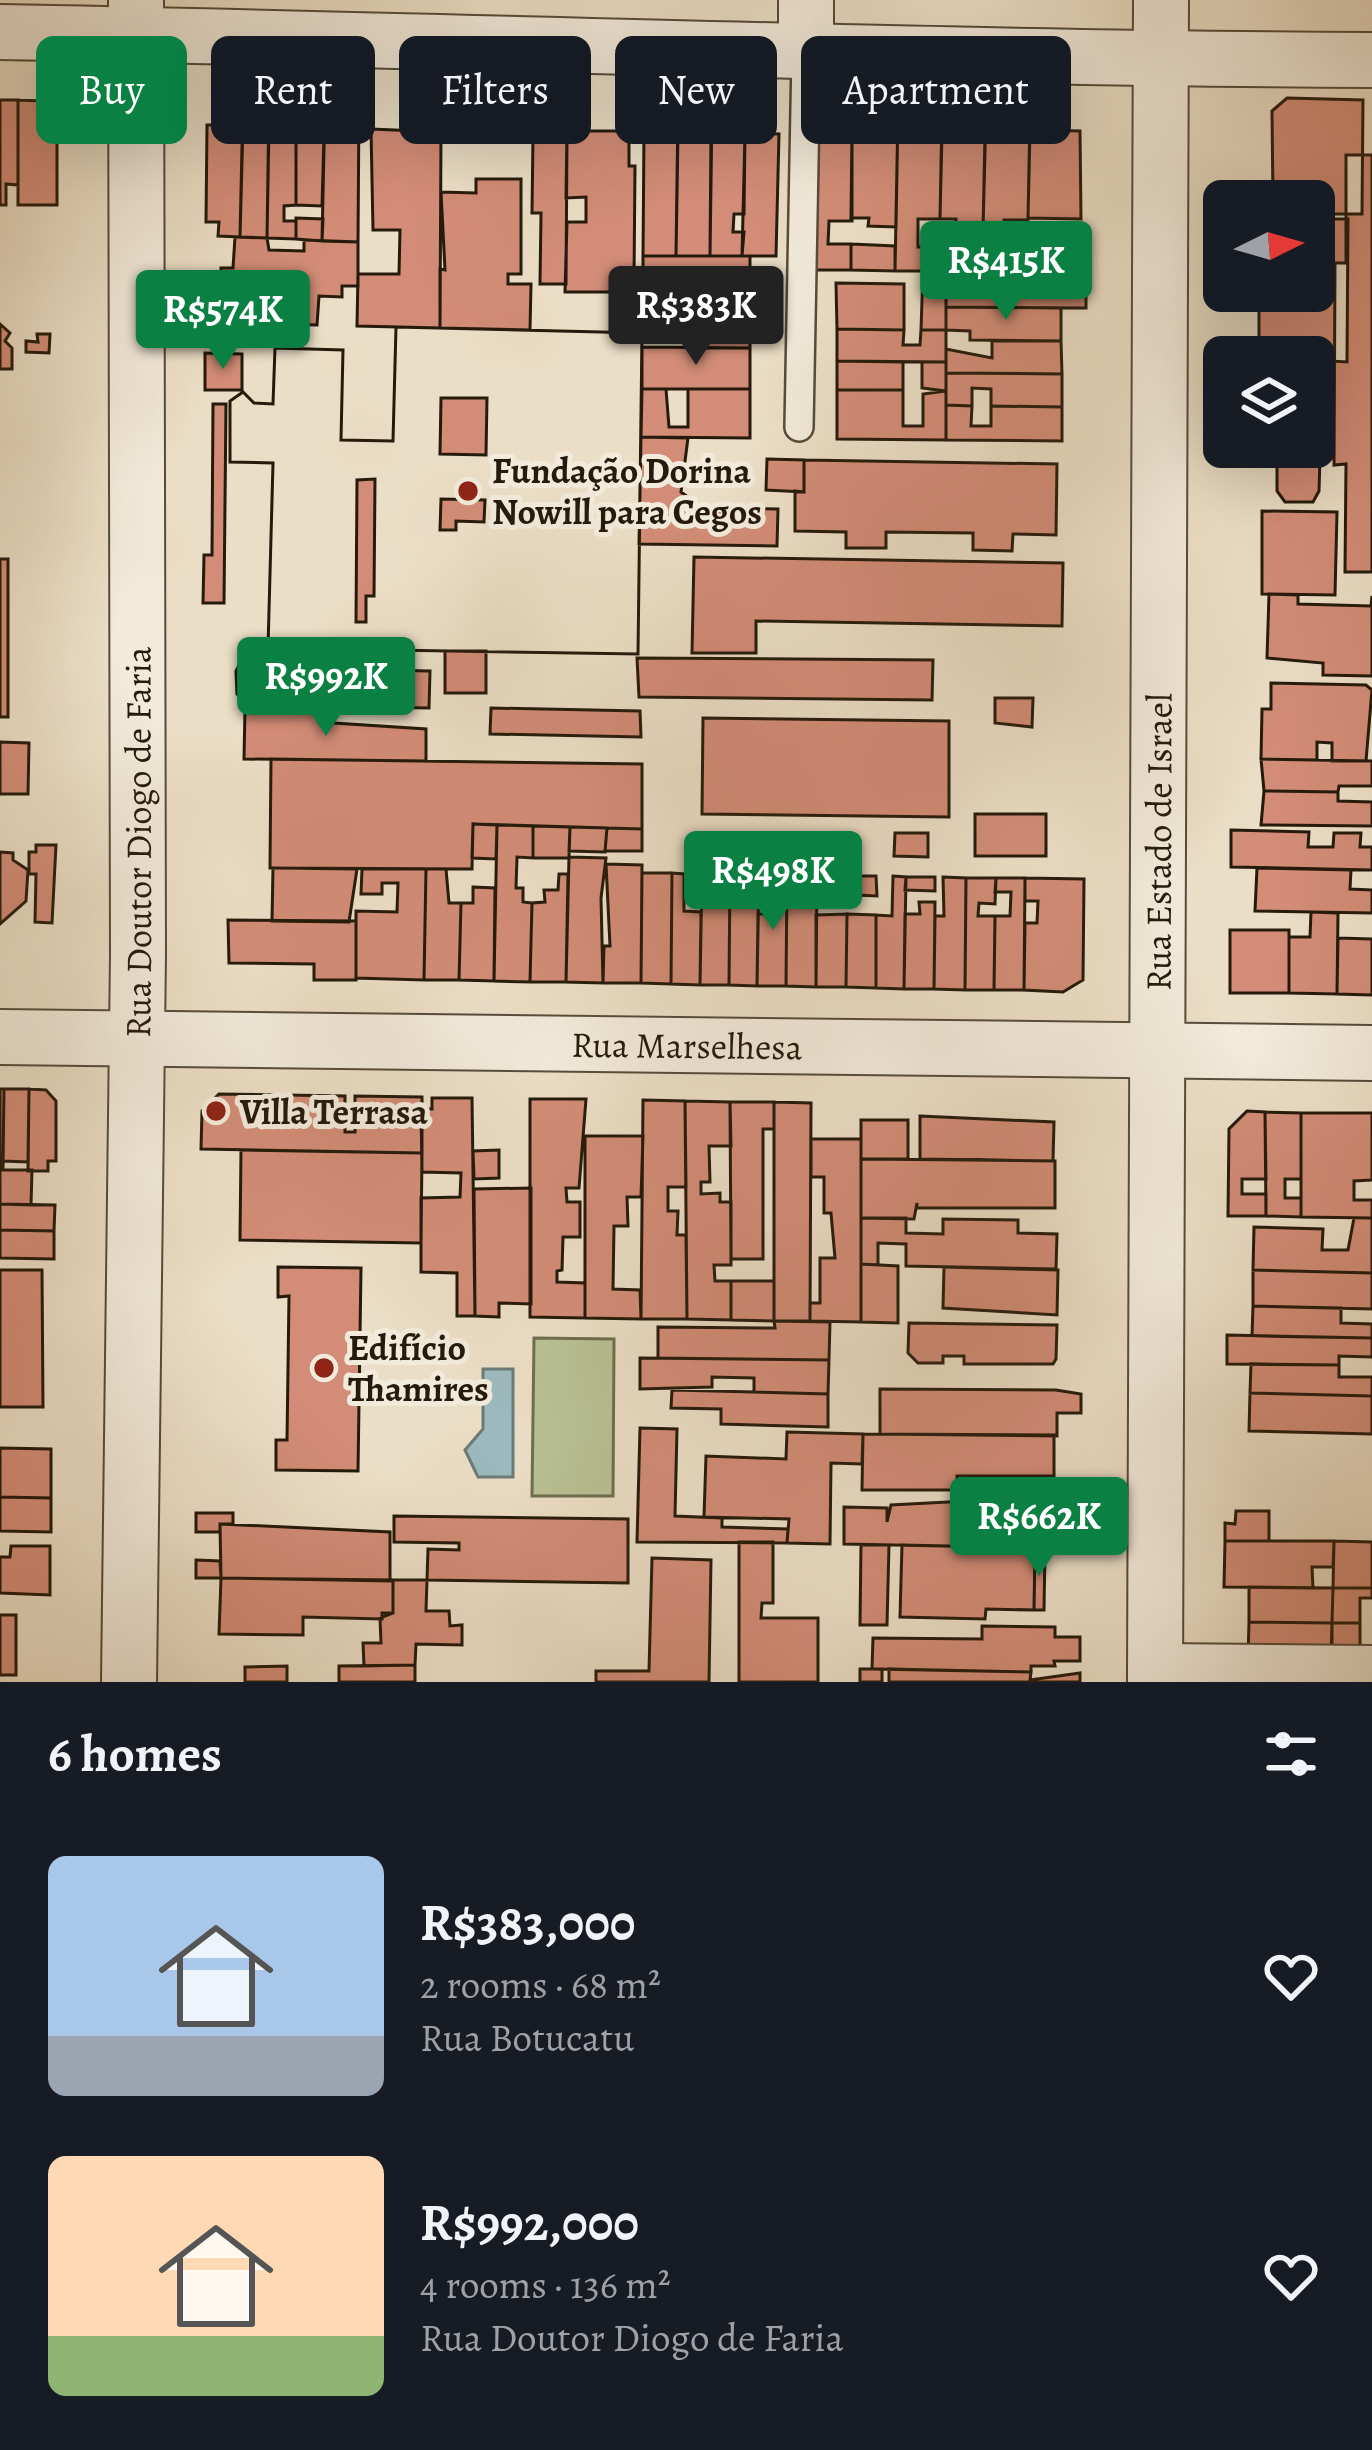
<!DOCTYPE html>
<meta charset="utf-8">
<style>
:root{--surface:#171b24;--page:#20242c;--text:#f1f3f6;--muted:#9ea1a6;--accent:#0b8043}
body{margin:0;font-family:Alegreya,serif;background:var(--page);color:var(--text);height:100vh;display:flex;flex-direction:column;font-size:45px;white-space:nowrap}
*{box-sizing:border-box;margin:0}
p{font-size:39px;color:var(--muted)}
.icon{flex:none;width:66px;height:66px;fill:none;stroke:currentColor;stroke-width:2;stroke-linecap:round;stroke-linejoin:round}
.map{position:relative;height:1682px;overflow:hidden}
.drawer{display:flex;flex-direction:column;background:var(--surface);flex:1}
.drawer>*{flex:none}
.banner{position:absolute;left:36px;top:36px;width:1302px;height:108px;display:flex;gap:24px}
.needle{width:78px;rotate:85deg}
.controls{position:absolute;left:1203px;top:180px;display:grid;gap:24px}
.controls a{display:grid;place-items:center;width:132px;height:132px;border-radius:18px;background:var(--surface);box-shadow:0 12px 48px #0002;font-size:60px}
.price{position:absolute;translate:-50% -102px;padding:0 27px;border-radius:12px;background:var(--accent);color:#fff;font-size:39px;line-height:78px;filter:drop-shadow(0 3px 6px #0008)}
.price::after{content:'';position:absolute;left:50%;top:72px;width:36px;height:27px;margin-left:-18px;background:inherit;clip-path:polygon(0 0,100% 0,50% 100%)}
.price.selected{background:#222;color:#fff}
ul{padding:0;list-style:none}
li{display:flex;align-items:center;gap:36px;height:300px;padding:0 48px}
li span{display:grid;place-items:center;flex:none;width:336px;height:240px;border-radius:18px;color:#555}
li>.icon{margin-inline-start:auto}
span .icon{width:144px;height:144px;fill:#fffc;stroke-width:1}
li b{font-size:51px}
h2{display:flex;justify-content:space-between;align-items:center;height:144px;padding:0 48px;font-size:51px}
.pill{padding:0 42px;border-radius:18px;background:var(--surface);box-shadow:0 12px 48px #0002;font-size:42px;line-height:108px}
.pill.selected{background:var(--accent);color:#fff}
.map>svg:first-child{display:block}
.green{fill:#b8c194;stroke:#6e6e50;stroke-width:3}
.water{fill:#9cbabf;stroke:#6c7a77;stroke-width:3}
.building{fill:#d28c77;stroke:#251a0b;stroke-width:3;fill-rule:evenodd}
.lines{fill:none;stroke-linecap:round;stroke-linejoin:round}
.lane-casing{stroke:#564b3a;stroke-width:32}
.street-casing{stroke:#564b3a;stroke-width:58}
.lane{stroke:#f2eada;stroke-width:27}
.street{stroke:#f2eada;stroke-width:54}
.poi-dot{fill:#8f2418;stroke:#f2eada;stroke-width:4.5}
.labels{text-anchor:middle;stroke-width:10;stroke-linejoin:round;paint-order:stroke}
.poi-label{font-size:36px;font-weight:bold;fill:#251a0b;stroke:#f2eada;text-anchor:start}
.street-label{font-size:36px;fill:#251a0b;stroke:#f2eada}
</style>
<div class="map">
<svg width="1372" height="1682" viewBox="0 0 1372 1682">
<rect width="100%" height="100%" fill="#ebdec6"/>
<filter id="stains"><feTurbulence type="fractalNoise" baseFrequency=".00167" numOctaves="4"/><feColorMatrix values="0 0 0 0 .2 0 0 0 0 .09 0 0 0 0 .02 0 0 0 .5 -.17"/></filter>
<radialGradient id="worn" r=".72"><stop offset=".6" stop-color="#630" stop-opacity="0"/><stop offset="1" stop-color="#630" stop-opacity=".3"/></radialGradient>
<path class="green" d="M534,1338l80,1 -1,157h-81z"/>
<path class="water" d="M483,1369h30v108h-35l-13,-27 18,-21z"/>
<path class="building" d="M1287,98l76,2 -1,114h-48v-13h-41l-1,-90z
M0,100h18v85l-12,-1v21h-6z
M18,100l25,1 14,10v94h-39z
M243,101h26l-2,137 -27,-1z
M307,102h18l-3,104 -26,-1v-79h11z
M325,102h34l-1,140 -36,-1z
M678,108h34l-2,148h-34z
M809,110l22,1v21h21v89h-23l-1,23h23v26h-46z
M876,111h22l-2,116 -28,-1 1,-8h-18l1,-86h24z
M898,111h44l-2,108h-22v28h22l-2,24h-43z
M986,111l44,1 -2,108h-24v10h-21z
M207,125h36l-3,112 -22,-1 1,-14h-13z
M269,126h27v79l-12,1v15h12v18l-29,-1z
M371,129l70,3 -1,196 -83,-2 1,-52h41l1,-44h-27z
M1030,130l50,1 1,88 -53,-1z
M567,131h62v35h6l-1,114h-18v12h-51l2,-70h19v-25l-20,1z
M644,132h34l-2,124h-33z
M711,132l34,1 -1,81h-10l-1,18h11l-2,24h-32z
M745,133l34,1 -3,122h-34z
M942,133l43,1 -2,96 -28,-1 1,-10h-16z
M533,135h34l-1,149h-26l1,-71h-9z
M1346,155h26v417h-27l1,-108 -12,1 1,-202h11z
M476,179h45v95h-13v10h23l-1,46 -90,-2v-59l5,1 -4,-78 35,1z
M296,218l27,1 -1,22 -26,-2z
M1314,219h34l-1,143 -88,-5v-66h55z
M235,237l32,1 2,12 35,1v-11l54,2v44h-16v11l-23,-1 -2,29 -112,-3 1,-26h14l1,-28h12z
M1050,237h36v35h-59v-27h22z
M851,244l44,2v25l-44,-1z
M939,246l27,1v12h16v13l-44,-1z
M1002,246l26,1 -1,25h-45v-13h20z
M643,256h107v52h-61v-40h-22l-1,40 -23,-1z
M923,271h23v59h-25z
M946,271l140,1v36l-140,-1z
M836,283l68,1v46l-67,-1z
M616,298h27l-1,35 -27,-1z
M643,307l23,1v26l-24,-1z
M946,307l115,1v33l-91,-1v-9l-24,-1z
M689,308h61v40h-62z
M0,324l10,9 -5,8 7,7v21h-12z
M396,327l246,6 -4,321 -370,-6 5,-185 -43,-1v-61l13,-9 11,11 19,1 2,-56 68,2 -2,90 52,1zM441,398h46l-1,57 -46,-1zM375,479l-1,117h-8v26h-10l1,-142zM441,499l44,1 -1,22 -28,-1v9h-16z
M396,327l246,6 -4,321 -370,-6 5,-185 -43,-1v-61l13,-9 11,11 19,1 2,-56 68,2 -2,90 52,1z
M837,329l67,1 -1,15h17l1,-15h25v32l-109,-1z
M37,334h13l-1,19 -23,-1v-11l12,1z
M992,341h69l1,33 -116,-1v-24l46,9z
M642,347l108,1v41h-108z
M205,353l37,1v36h-37z
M837,361l66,1v28h-66z
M922,362h24v29l-24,-3z
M946,373l116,1v33l-71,-1v-17l-19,-1v18l-26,-1z
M642,389h24l3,38h19v-38h62v49l-109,-1z
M837,390h66v36h20v-32l23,-3v49l-109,-1z
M1314,399l7,22 13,-1v38h-14l-1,33 -6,11h-28l-8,-11v-44h37z
M213,404h13l-2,199h-21l1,-48h8z
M946,405l26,1 -1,20h20v-20l71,1v34l-116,-1z
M641,437l47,1 -7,54 22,16 75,1 -1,37 -138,-2z
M1250,447h27v11h-27z
M767,459l37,1v32l-38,-2z
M804,460l253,4 -1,71 -43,-1 -1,17 -39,-1v-17l-87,-1v16h-40v-16l-51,-1v-40l9,1z
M1262,511l75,1 -2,83 -73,-1z
M694,557l369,6 -1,63 -306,-5v32h-64z
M0,559h8v158h-8z
M1269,594l29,1v9l73,2 1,-10v80l-49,-1v-12l-56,-5z
M248,648l69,1v20l113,2 -1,37 -183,-3 -9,-11 -1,-23z
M445,651h41v42h-41z
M637,658l296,2 -1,40 -293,-3z
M1271,683l95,2 6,5 -6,71h-34v-18l-15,-1v18l-56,-1 1,-50h9z
M995,698h38l-1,29 -37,-4z
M491,708l149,3 1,26 -151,-3z
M245,709l74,1v12l107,7v32l-182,-2z
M703,718l246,3v96l-247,-3z
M0,742l29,1 -1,51h-28z
M271,759l371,5v65l-169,-5 -1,45 -202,-1z
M1261,759l111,2v25h-33l-1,6 -74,-1z
M1264,791l74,1v9l34,1v24l-111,-1z
M975,814h71v42h-71z
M473,824l24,1 -1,34 -24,-1z
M497,825l36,1v32l-16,-1 -1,31h7v14l9,1 -2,79 -36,-1z
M533,826l37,1 -1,31h-36z
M570,827l37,1 -2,24 -36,-1z
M607,828l35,1v22h-37z
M1231,830l78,2 -1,15h25l1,-14h27l-1,14h12v23l-141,-3z
M895,833h33v24l-34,-1z
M36,845h20l-4,78 -17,-1 1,-48h-7v-22h7z
M0,852l13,1v7l15,10 -2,31 -26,23z
M569,857l37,1 -5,40 2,85 -37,-1z
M606,864l36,1 -1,118h-38l1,-37h6z
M273,868l84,1 -8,53 -77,-1z
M1257,868l94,2 -1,19 22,1v23l-117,-2z
M362,869h64l-2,111 -68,-2v-67l41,1 1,-29h-16v11h-21z
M426,869h20l3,34h12l-2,77h-35z
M642,873h30l-1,111 -30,-1z
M672,873l12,1v37l17,1 -1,73 -29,-1z
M559,874h9l-2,108h-36l2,-79 13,-1 -1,-12h14z
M702,874h28l-1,111h-29z
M730,874l29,1 -2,111 -28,-1z
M759,875h28l-1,111h-29l1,-72h11v-21h-11z
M787,875l30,1 -1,111 -30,-1z
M817,876h31l-1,22h-31z
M848,876h28l1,20 -21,-1v-6h-9z
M893,876l13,1 -2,112 -28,-1v-73l16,1z
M906,877h29v14l-30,-1z
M943,877l23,1 -1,112 -31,-1 1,-73h9z
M966,878h30l-1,26 -16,-1 -1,13h17l-1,74h-29z
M996,878h29l-1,112h-30l1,-74h15l1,-24h-16z
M1025,878l59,1 -1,101 -20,12 -39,-2 1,-67h12l1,-22h-13z
M473,887l22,1 -1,93 -35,-1 2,-77h12z
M919,902h16l-1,87h-30l1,-75h15z
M1311,912l27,1 -1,81 -48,-1v-56h21z
M847,914l29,1v73l-30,-1z
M847,914l-1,73h-30v-72z
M228,920l128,1v59h-42v-16l-85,-1z
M1230,930h59v63h-59z
M1338,938l34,1v56l-35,-1z
M0,1089h4l-1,81h-3z
M4,1089h25l-1,73 -25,-1z
M29,1089l17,1 10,11v60h-8v10h-20z
M219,1094l126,2v36h10v-36l67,1v56l-221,-4 1,-38z
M432,1098h40l3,218h-18v-43l-36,-1v-74l39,-1 1,-24 -39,-1 -1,-63h11z
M530,1099h56l-7,89h-13l1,14h13v35h-17l-1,33 -5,1v11l28,1v35l-55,-1z
M643,1100l42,1 1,86h-18v24h10l-1,24h9l1,84h-46z
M685,1101l45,1 1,44h-22l1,36h-9v12l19,-1v9h11v63h-17l1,16h16v39l-44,-1z
M730,1102h44v27h-11v130h-32z
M774,1102l37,1 -1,218h-36z
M1247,1111l18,1 1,67h-24v15h24v22h-38l1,-87z
M1265,1112l36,1v66h-16v19h16v19l-35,-1z
M1301,1113h71v67l-18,1v19h18v18l-71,-1z
M920,1116l134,6 -1,39 -133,-2z
M861,1120h47v39h-47z
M585,1136h58l-2,61h-14l1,29h-14l-1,63 27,1 1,29 -56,-1z
M811,1139h50v183l-51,-1v-18h10v-45h15l-4,-45h-7v-36h-13z
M241,1150l181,3 -1,90 -181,-3z
M499,1150v28l-25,1 -1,-28z
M861,1159l194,2v47h-138v-5l-3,16 -53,-1z
M0,1170h32l-1,35 -31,-1z
M531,1188v116l-32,-1v14l-24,-1 -1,-127z
M0,1204l55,1 -1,26 -54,-1z
M861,1218h45v15l37,1v-15l75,1v13l39,1 -1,35 -150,-3v-22l-28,-1v22l-17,-1z
M1354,1218h18v55l-119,-3 1,-43 69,2 -1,21h26z
M0,1230l54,1v28l-54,-1z
M861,1264l37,2v57l-37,-1z
M278,1267l83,1 -3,203 -82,-1v-30h11l2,-144 -11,1z
M944,1267l114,3 -1,45 -114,-7z
M0,1270h42l1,137h-43z
M1253,1270l119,3v36l-119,-3z
M731,1281h43v40l-43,-1z
M1253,1306l88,2v15l31,1v14l-120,-2z
M774,1321l56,1 -1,38 -171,-2v-31l117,1z
M909,1323l148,2 -1,34 -3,5h-89v-8h-21v7h-25l-10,-10z
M1227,1335l145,3v19l-33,-1v9l-112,-1z
M640,1358l189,2 -1,34 -74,-2v-14l-42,-1v10l-72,2z
M1251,1364l88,1v12h33v19l-122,-3z
M880,1389l176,1 25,4v19h-24v23l-177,-2z
M672,1390l156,4v33l-107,-3v-15l-50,-1z
M1250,1393l122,3v38l-123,-3z
M640,1428l37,1 -2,87 47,2v9l66,2 -1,14 -150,-1z
M787,1432l76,2 -1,30 -31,-1 -1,81 -43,-1 2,-24 -85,-2 2,-61 80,3z
M863,1434l191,1v41h-97l1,14h-96z
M0,1448l51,1v49l-51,-1z
M0,1497l51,1v34l-51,-1z
M967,1501l85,4 -4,43 -204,-4v-37l43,1v14l4,-17z
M1236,1511h33v30h-44v-18l10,1z
M196,1513h37v11h-13v8h-24z
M394,1516l234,3v64l-201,-3 1,-31 31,1v-7l-65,-1z
M220,1524l170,8v49l-169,-3z
M1225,1541h109l-1,26h-21l1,21 -89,-1z
M1334,1541l38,1v46h-39z
M739,1542h34v61h-11l-1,15h57v64h-79z
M861,1545h28l-2,80h-27z
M902,1545l133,3 -1,62 -48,-1 -1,10 -85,-2z
M11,1546h39v49l-50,-2v-36h10z
M1035,1548l10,1 -1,61h-10z
M652,1558l59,2 -2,122h-113v-11h53z
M196,1560l24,1 1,17h-25z
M221,1578l172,2v33h-11v6l-79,-2v18l-84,-1z
M393,1580h34l-1,31h23l1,15 12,-1v20l-46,-1 -1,21 -51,1 -1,-23h18l-1,-25 13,-5z
M1249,1587l84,1 -1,35 -83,-1z
M1333,1588h39v10h-12v25h-28z
M0,1615h16v60h-16z
M1249,1622l83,1v26l-84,9z
M1332,1623h28v36h-29z
M982,1626l73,1v10h25v24h-26l1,5h-24v6l-159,-3 1,-31 109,1z
M415,1665v17h-76v-16z
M287,1666v16h-42v-15z
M860,1669h22v13h-22z
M889,1669l142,3 -1,8 50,-7v9h-191z"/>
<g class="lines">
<defs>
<path id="lane" d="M799,427l7,-372"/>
<g id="street">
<path d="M806,0v55"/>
<path d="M0,32c457,8 914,26 1372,28"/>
<path id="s1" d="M0,1037l1372,16"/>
<path d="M1155,1671l217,2"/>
<path id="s2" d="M129,1682l9,-728 -2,-954"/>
<path id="s3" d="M1155,1682l6,-1682"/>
</g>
</defs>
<use href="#lane" class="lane-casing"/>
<use href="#street" class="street-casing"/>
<use href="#lane" class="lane"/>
<use href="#street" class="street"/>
</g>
<g class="poi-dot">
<circle cx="468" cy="491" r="12"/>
<circle cx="216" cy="1111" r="12"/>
<circle cx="324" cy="1368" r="12"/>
</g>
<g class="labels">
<g class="poi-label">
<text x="492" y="483">Fundação Dorina<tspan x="492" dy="41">Nowill para Cegos</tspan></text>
<text x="240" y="1124">Villa Terrasa</text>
<text x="348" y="1360">Edifício<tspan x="348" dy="41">Thamires</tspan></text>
</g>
<g class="street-label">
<text dy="13" stroke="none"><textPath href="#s2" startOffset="840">Rua Doutor Diogo de Faria</textPath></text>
<text dy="13" stroke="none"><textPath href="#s3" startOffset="840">Rua Estado de Israel</textPath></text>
<text dy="13" stroke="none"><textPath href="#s1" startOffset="687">Rua Marselhesa</textPath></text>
</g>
</g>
<rect width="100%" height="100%" filter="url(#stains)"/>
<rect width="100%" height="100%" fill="url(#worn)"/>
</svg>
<div class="controls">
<a><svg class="needle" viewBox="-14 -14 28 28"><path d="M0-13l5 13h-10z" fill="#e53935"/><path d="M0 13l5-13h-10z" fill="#9ea1a6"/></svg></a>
<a><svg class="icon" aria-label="layers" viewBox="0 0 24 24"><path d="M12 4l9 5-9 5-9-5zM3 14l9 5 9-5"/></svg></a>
</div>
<b class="price" style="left:1006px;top:323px">R$415K</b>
<b class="price selected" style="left:696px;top:368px">R$383K</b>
<b class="price" style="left:223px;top:372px">R$574K</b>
<b class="price" style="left:326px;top:739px">R$992K</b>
<b class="price" style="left:773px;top:933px">R$498K</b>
<b class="price" style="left:1039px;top:1579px">R$662K</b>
<div class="banner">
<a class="pill selected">Buy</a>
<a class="pill">Rent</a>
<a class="pill">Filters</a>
<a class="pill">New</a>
<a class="pill">Apartment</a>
</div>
</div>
<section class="drawer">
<h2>6 homes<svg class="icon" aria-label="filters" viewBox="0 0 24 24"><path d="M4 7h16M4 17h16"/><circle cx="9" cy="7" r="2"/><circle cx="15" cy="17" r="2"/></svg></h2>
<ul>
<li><span style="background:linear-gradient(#a9c7e8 75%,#9aa5b1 0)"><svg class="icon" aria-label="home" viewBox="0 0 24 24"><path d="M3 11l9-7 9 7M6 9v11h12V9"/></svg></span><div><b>R$383,000</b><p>2 rooms · 68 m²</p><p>Rua Botucatu</p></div><svg class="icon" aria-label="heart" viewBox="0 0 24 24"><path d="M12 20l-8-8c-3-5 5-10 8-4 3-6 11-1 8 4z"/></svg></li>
<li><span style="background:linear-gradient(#ffd9b3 75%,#8fb573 0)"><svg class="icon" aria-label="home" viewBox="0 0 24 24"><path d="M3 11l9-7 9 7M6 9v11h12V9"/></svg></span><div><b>R$992,000</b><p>4 rooms · 136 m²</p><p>Rua Doutor Diogo de Faria</p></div><svg class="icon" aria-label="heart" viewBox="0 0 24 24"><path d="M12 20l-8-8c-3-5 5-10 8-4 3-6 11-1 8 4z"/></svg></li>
</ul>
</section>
